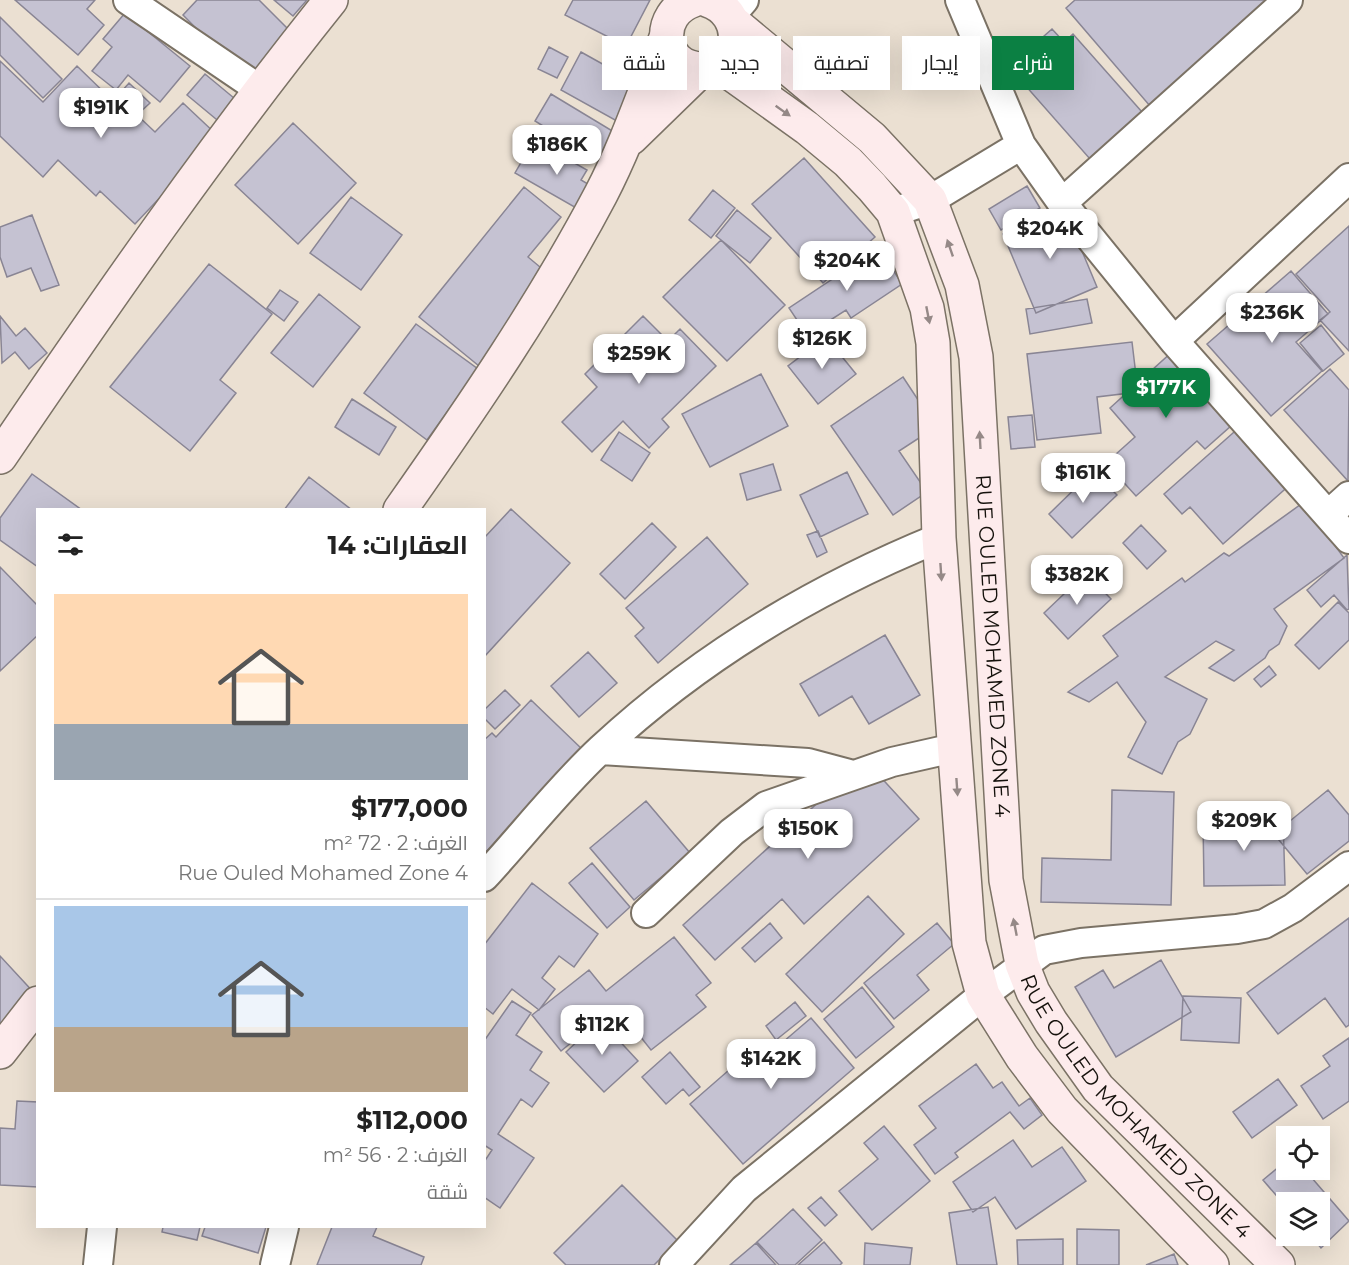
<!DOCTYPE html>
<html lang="ar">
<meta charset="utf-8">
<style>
:root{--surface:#fff;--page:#f2f2f2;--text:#222;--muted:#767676;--line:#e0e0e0;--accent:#0b8043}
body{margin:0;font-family:Montserrat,Cairo,sans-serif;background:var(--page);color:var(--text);direction:rtl;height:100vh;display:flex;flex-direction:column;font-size:22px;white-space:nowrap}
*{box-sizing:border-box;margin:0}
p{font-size:20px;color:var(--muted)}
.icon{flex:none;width:33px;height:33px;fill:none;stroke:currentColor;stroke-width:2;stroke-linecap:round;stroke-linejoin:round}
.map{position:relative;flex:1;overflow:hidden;direction:ltr}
.sheet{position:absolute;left:36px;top:508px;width:450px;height:720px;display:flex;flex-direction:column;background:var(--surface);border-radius:0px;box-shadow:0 6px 24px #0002;direction:rtl}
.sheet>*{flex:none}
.hud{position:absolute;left:504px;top:36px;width:570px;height:54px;direction:rtl;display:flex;gap:12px}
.controls{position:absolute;left:1276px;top:1126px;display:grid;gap:12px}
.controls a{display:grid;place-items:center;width:54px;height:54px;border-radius:0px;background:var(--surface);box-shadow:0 6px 24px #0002;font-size:30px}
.price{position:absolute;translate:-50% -51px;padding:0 14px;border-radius:12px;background:#fff;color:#222;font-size:20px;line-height:39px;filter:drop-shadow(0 2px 3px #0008)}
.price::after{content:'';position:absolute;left:50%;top:36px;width:18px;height:14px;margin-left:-9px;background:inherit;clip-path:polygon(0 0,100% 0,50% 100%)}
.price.current{background:var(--accent);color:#fff}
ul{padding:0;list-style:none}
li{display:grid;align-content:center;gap:12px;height:318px;padding:0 18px}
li+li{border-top:2px solid var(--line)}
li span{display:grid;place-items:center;height:186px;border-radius:0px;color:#555}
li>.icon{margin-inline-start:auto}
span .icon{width:108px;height:108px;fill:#fffc;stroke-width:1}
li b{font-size:26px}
h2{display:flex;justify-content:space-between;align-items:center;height:72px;padding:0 18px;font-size:26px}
.pill{padding:0 21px;border-radius:0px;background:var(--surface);box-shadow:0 6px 24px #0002;font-size:21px;line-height:54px}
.pill.current{background:var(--accent);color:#fff}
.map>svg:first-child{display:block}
.building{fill:#c5c2d2;stroke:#898594;stroke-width:1.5}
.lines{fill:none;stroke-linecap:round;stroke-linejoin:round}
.street-casing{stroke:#7b7265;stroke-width:32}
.secondary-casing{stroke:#7b7265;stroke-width:36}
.street{stroke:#fff;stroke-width:28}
.secondary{stroke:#fdebec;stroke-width:33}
.oneway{fill:#958987}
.labels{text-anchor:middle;stroke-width:5;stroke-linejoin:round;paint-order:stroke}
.street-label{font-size:21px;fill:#15110c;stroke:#fff}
</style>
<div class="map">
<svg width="1349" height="1265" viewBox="0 0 1349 1265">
<rect width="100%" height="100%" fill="#ebe0d2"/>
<path class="building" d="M15,0h80l-8,9 17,16 -26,30z
M197,0h62l38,38 -47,45 -67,-68z
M274,0h33l-14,16z
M573,0h77l-24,46 -61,-31z
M1075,0h198l-123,106 -84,-98z
M125,13l65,53 -30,36 -32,-27 -12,15 -24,-19 20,-24 -9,-8z
M0,17l62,62 -19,19 -43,-43z
M1052,29l12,13 9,-8 69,78 -52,47 -81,-92z
M549,47l19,10 -11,21 -19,-9z
M581,52l63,35 -20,38 -63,-35z
M0,61l43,41 34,-36 36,35 16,-18 21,20 -13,12 18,17 28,-29 35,33 -83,88 -35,-33 -4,5 -38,-36 -15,17 -43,-41z
M205,74l35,29 -18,21 -35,-29z
M551,94l73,44 -17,28 -72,-45z
M293,123l63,60 -58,61 -63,-59z
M534,140l53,30 -6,10 17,10 -13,23 -70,-40z
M804,158l71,79 -52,46 -71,-79z
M1027,186l13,22 -39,22 -12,-21z
M524,187l37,30 -33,40 24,20 -73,89 -60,-49z
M713,190l22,18 -24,30 -22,-18z
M351,197l51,38 -41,55 -51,-37z
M1064,208l33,79 -61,26 -33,-79z
M737,210l34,28 -21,25 -34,-27z
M32,215l27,70 -18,6 -10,-23 -24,9 -7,-20v-30z
M1349,226v125l-29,-31 10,-8 -34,-38z
M721,240l64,65 -58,56 -64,-64z
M879,248l23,36 -51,34 -5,-8 -39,25 -18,-27z
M209,264l63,50 -52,66 16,13 -46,58 -80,-64z
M1291,271l37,43 -32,28 26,29 -51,45 -64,-72z
M280,290l18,12 -14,19 -17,-13z
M319,294l41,33 -47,60 -42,-34z
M1087,299l5,24 -62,11 -4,-25z
M0,316l16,20 9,-8 22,25 -18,16 -14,-17 -13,11z
M643,316l25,25 12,-12 36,37 -54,53 7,8 -20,21 -26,-27 -31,31 -30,-30 35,-35 -12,-13z
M416,324l62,45 -51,71 -63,-47z
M1321,325l23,29 -21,17 -23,-28z
M826,337l30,37 -38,30 -30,-38z
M1132,342l6,50 -41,5 4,36 -64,7 -10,-86z
M1183,342l49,83 -27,24 -8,-8 -61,55 -30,-33 29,-26 -25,-29z
M1330,369l19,21 -1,91 -64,-71z
M761,374l27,52 -78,41 -28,-53z
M903,377l33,50 -37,24 28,41 -34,23 -62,-89z
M352,399l44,28 -17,28 -44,-28z
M1032,415l3,32 -24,2 -3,-32z
M1242,425l50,58 -69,61 -33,-37 -8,7 -18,-20z
M619,432l31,21 -18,28 -31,-21z
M773,464l8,26 -34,10 -7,-26z
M1093,471l24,24 -45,43 -23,-24z
M847,472l21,42 -48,23 -20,-42z
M32,474l50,36h-44v57l-38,-27v-22z
M309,477l43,33h-68z
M1304,502l40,56 -70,51 13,17 -8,18 -10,7 -4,7 -31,23 -25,-13 25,-18 -18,-9 -51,36 42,22 -17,35 -12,8 -16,32 -34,-17 18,-35 -29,-40 -28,20 -21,-10 50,-36 -15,-20 79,-58 3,4 39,-29 5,3z
M511,509l59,54 -86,94v-119z
M652,523l24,24 -51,52 -25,-25z
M1141,525l25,26 -19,18 -24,-26z
M818,531l9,21 -10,5 -10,-22z
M707,537l41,47 -90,79 -23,-27 9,-8 -18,-20z
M1347,555l2,54 -2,1 -13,-15 -13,12 -14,-17z
M0,567l38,39v29l-38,36z
M1086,573l25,26 -43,40 -24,-26z
M1338,602l11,11v27l-30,29 -24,-24z
M885,635l35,60 -51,29 -17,-28 -33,20 -19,-32z
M588,652l29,31 -38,34 -28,-31z
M1269,666l7,9 -15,12 -7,-8z
M505,690l15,15 -25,24 -11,-11v-8z
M531,700l53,51 -100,103v-114l8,-7 4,4z
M865,760l54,59 -115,105 -22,-25 -67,61 -32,-35z
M1112,790l62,2 -3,113 -130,-3 1,-44 69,2z
M1328,790l21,25v26l-42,33 -33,-40z
M646,801l44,52 -56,47 -44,-52z
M1283,817l2,68 -81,1 -1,-67z
M592,863l38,44 -23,21 -38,-45z
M532,883l66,51 -24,33 -15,-11 -17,22 13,11 -16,21 -27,-21 -19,25 -9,-7v-62z
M868,896l36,38 -82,78 -36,-38z
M1349,918v107l-3,2 -21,-29 -47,36 -31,-41z
M770,923l12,15 -27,24 -13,-14z
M937,923l17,21 -37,31 12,15 -35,29 -30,-36z
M674,937l37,46 -15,12 10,12 -55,43 -35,-44 -55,45 -29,-36 57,-45 17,21z
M0,956l37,40 -37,34z
M0,956l37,40 -37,34z
M1161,960l30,52 -75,45 -41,-70 28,-17 11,18z
M862,987l32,40 -38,31 -32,-39z
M1183,996l58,2 -2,45 -58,-3z
M512,1001l19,12 -15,22 26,17 -12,18 19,13 -17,24 -11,-8 -23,35 36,24 -34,50 -16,-11v-35l8,-12 -8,-5v-104z
M795,1002l11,14 -30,24 -10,-14z
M811,1018l43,50 -111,96 -53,-60 70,-61 9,11z
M600,1020l38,41 -34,31 -38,-40z
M1349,1038v63l-26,18 -22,-33 29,-20 -7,-10z
M670,1052l30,35 -11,9 -6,-7 -17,15 -24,-27z
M976,1064l17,24 9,-6 17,24 11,-8 12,17 -18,14 -14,-17 -55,41 3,4 -23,17 -21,-29 22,-17 -17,-22z
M1278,1079l19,26 -45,33 -19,-26z
M17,1101l21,1v85l-38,-2v-57l15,1z
M884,1126l46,55 -58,49 -33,-39 39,-32 -14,-16z
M1013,1140l19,27 30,-20 24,34 -70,48 -21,-32 -22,15 -20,-30z
M1287,1160v10h18l44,51 -28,27 -10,-12h9v-33h-33v5l-24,-28z
M622,1185l56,56 -24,24h-88l-12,-12z
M821,1197l16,18 -12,11 -17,-18z
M988,1207l9,58h-40l-8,-52z
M793,1209l29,31 -27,25h-16l-22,-23z
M163,1227h37l-3,13 -35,-8z
M205,1227h61l-8,26 -56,-17z
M332,1227h45l-4,9 51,21 -3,8h-104z
M1077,1229l42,1v35h-42z
M1063,1239v26h-45l-1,-25z
M824,1242l18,21 -2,2h-42z
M756,1243l20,22h-46z
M865,1243l47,5 -2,17h-46z
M1174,1254l4,11h-32z"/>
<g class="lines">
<defs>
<path id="street" d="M128,0l131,89
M960,0l61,145 41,58 112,138 175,198
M731,15l13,-15
M1062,203l226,-203
M893,212l37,-12 91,-55
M1174,341l175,-163
M1328,515l21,-19
M601,750l207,13 45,12
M484,877c39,-42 75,-89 117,-128 98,-91 215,-161 338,-211
M646,913l86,-81 34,-26 126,-44 62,-14
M98,1265l4,-38
M275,1265l9,-38
M674,1265l70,-76 239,-194 61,-45 37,-7 156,-14 27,-5 29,-16 56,-42"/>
<g id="secondary">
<path d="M694,0c-40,13 -35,68 8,69 41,1 46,-56 5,-69"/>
<path id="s1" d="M734,23l138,115 58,62 32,85 14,72 30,523 16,84 11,28 18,30 47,66 180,177"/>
<path d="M719,65l88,63 41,34 24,25 21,25 34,96 6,35 6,195 30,405 14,52 39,62 40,53 150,155"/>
<path d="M631,138l71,-69"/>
<path d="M0,457c106,-156 213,-310 331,-457"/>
<path d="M400,510c71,-101 143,-206 201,-316 26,-50 44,-104 65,-156"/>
<path d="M0,1052l38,-49"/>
</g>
</defs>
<use href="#street" class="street-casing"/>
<use href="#secondary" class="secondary-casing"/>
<use href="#street" class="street"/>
<use href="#secondary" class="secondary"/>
</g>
<defs><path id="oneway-solid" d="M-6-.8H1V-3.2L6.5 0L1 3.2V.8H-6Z" transform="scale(1.5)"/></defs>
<g class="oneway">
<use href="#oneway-solid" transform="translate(783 111) rotate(35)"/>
<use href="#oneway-solid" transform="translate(950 248) rotate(-109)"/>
<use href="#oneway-solid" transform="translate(928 315) rotate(79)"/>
<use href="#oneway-solid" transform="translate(980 440) rotate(-93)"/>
<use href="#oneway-solid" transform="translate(941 572) rotate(86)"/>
<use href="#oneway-solid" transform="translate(957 787) rotate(86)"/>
<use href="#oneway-solid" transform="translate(1015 927) rotate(-101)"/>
</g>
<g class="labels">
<g class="street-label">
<text dy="7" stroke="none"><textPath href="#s1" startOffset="718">RUE OULED MOHAMED ZONE 4</textPath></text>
<text dy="7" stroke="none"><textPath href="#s1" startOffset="1222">RUE OULED MOHAMED ZONE 4</textPath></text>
</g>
</g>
</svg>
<div class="controls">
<a><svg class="icon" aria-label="locate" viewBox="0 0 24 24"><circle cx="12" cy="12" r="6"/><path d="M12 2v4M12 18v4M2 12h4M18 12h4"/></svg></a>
<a><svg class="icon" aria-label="layers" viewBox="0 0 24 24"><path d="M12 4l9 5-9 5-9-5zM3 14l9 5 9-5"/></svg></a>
</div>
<b class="price" style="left:101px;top:139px">$191K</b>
<b class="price" style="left:557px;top:176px">$186K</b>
<b class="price" style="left:1050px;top:260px">$204K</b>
<b class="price" style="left:847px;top:292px">$204K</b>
<b class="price" style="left:1272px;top:344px">$236K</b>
<b class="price" style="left:822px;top:370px">$126K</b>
<b class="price" style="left:639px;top:385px">$259K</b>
<b class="price current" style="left:1166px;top:419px">$177K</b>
<b class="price" style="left:1083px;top:504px">$161K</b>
<b class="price" style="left:1077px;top:606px">$382K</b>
<b class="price" style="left:1244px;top:852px">$209K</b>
<b class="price" style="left:808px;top:860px">$150K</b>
<b class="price" style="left:602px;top:1056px">$112K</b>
<b class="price" style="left:771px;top:1090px">$142K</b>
<div class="hud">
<a class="pill current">شراء</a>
<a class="pill">إيجار</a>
<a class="pill">تصفية</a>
<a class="pill">جديد</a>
<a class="pill">شقة</a>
</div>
<section class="sheet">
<h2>العقارات: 14<svg class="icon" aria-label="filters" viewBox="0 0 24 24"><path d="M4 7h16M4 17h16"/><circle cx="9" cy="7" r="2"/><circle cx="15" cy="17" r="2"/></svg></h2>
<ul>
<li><span style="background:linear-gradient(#ffd9b3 70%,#9aa5b1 0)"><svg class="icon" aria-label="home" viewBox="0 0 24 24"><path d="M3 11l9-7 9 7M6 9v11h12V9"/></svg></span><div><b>$177,000</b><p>الغرف: 2 · 72 m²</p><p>Rue Ouled Mohamed Zone 4</p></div></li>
<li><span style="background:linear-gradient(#a9c7e8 65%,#b9a48a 0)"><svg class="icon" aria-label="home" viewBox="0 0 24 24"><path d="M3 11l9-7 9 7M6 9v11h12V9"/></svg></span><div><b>$112,000</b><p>الغرف: 2 · 56 m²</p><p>شقة</p></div></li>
</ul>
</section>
</div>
